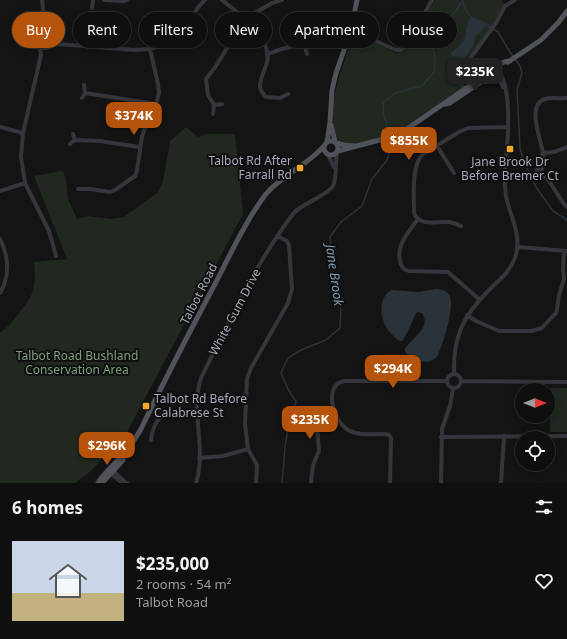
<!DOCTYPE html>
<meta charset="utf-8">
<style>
:root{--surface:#0f0f10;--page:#1d1d1e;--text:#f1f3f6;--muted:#9b9c9f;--line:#2f2f30;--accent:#b45309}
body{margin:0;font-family:"Noto Sans",sans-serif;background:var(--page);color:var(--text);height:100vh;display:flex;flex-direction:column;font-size:15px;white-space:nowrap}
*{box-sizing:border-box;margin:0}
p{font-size:13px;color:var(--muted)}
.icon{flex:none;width:22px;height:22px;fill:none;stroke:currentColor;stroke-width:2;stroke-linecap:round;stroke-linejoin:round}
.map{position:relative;height:483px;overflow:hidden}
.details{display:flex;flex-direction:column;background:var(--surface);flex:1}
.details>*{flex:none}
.top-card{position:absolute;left:12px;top:12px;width:543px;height:36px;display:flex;gap:8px}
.needle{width:26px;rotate:90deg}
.buttons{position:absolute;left:515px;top:383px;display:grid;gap:8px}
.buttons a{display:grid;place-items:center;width:40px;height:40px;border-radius:50%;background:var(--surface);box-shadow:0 2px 10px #0003,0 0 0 1px var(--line);font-size:20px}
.price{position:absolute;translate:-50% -34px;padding:0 9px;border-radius:8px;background:var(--accent);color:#fff;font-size:13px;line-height:26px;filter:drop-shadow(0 1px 2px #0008)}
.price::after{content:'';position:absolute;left:50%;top:24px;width:12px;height:9px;margin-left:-6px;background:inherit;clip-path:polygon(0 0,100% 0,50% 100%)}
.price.active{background:#222;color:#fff}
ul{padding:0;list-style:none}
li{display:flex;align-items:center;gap:12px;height:100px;padding:0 12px}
li span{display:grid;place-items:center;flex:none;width:112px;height:80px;border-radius:0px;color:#555}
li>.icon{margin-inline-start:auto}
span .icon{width:48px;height:48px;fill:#fffc;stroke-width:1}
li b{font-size:17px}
h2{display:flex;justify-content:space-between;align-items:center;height:48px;padding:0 12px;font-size:17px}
.tag{padding:0 14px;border-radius:18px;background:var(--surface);box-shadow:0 2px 10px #0003,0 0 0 1px var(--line);font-size:14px;line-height:36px}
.tag.active{background:var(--accent);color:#fff}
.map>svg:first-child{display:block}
.green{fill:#202820}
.water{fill:#2a3339}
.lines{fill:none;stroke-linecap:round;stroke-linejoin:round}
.stream{stroke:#2a3339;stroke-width:1.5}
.minor{stroke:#35363b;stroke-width:4}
.major{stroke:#51535a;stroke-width:5}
.poi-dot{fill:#f4a62d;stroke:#0f0f10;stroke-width:1.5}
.labels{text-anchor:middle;stroke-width:4;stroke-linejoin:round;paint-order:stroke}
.poi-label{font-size:12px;fill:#a5abb6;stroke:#0f0f10;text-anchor:end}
.street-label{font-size:12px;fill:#a5abb6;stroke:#0f0f10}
.park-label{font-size:12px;fill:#7ca17c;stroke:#0f0f10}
.water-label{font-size:13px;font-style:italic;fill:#7b9bb2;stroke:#0f0f10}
</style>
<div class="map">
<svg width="567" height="483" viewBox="0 0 567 483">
<rect width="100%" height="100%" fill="#141415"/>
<path class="green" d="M435,0h67l3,6 -46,68 5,15 -55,38 -51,19 -19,-5 -2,-3 -4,-13v-22l6,-26 13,-39 4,-2h4l36,17 7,-1 4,-3z
M186,127l12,10 8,-3h29l8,80 -116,218 -36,39 -16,12h-75v-150c8,-6 13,-12 19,-20 16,-19 17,-27 15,-51l33,-3 -33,-83 29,-5 3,9 2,19 9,20 11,-3 23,3 13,-2 33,-24 6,-12 7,-40z
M551,388h16v44h-17z"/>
<path class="water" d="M471,17l16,6v2l-12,12 -2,9 -9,14 -13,-5v-2c5,-5 13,-10 14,-17 2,-7 2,-13 6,-19z
M436,289c4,0 9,1 12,4 9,9 -5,50 -10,62 -8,12 -25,6 -33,-3v-3c6,-11 27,-21 17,-36l-4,-1 -2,1 -9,20 -5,8h-2c-5,-3 -9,-7 -12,-11 -8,-11 -11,-33 4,-40l27,2z"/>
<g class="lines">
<path class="stream" d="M463,1l1,6 7,10
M487,25l11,7 12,20 10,14 2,7 -5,17 2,38 1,21 6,17 10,21 17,24 14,9
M282,483l3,-36 3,-18 8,-27 -8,-13 -7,-16 7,-15 13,-8 25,-10 14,-12 1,-23 -8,-33 -3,-35 11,-15 21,-16 10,-27 15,-19 4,-13 -2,-16 -5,-15 -1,-13 12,-10 27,-7 12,-14 1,-13 -3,-16 5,-16 13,-8 13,-19"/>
<path class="minor" d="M42,0l3,27 3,10
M104,0l20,1 3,-1
M222,0l15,12 9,4
M92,8l1,-8
M249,16l23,-13 10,-3
M242 22a6 6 0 1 1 12 0a6 6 0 1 1-12 0Z
M250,27c11,7 20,23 17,35 -2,8 -7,16 -7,24 0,5 3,8 6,11l14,1 8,-4
M351,30l45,20h5l5,-3 26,-47
M39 42a6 6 0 1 1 12 0a6 6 0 1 1-12 0Z
M51,45l7,-1 76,6 16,-1 15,-5 10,-7 7,-8 18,-24 5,-5
M40,46l1,9 -18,78 -2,24 4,26 24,48 7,25
M267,54c12,-4 26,-10 38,-7
M307,54l-2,-7 5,-3
M494,69l9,18
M465,91l-6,-13 2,-7 35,-48 9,-17 10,-6
M85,93l71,11
M82,98l3,-5 -1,-8
M222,104l-8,1 -6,-10 -2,-16 10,-13 26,-42
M213,114l1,-9
M0,127l23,6
M75,140l25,1 39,6
M70,144l5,-4 -2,-6
M437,146l17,27
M543,153l11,-1 13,-5
M328,155l6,12
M537,170l10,8 17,26 3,3
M537,171l2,-11 4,-7
M504,177h23l13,-6c2,-2 4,-5 4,-8 2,-15 -21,-57 1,-64 7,-2 15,0 22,-1
M78,189h12l20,3 5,-2 20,-14 2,-6 5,-33 2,-7 10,-18 5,-19 -1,-9 -8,-35
M0,191l25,-8
M418,219c-5,7 -11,14 -15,22 -5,9 -6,28 6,30l39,1 32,28
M461,226c-4,-2 -8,-3 -12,-4 -12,-1 -30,5 -35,-9 0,-16 -3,-48 9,-59l36,-22 9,-4 40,-1
M0,239c9,17 10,37 0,54
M518,247l49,4
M467,315l9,6 23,10h32l11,-3 9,-10 5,-5 1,-3 2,-15 5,-16 -1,-9 1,-19
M447 381a7 7 0 1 1 14 0a7 7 0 1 1-14 0Z
M454,374c-1,-38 9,-58 35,-84 9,-9 20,-17 25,-30 10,-23 -4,-42 -8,-64 -3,-17 0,-32 1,-49 2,-23 4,-60 -10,-80
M461,381l106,1
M441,437l126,-1
M151,440c5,-33 19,-26 46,-26
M199,458l24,-2 25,-7
M111,469l14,13
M109,472l12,10 6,1
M196,483c11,-34 -6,-71 5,-105 28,-56 54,-114 92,-164 7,-10 33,-17 40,-28 4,-7 2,-24 4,-33
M256,483l1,-18 -9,-16 -3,-25 2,-45 4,-11 37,-65 4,-14 -3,-43 -2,-5 -10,-5
M311,483l2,-18 6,-14 -2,-25 3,-5 15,-7
M390,483l1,-45 -2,-3 -4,-1c-12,0 -26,2 -37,-4 -15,-9 -25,-45 -4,-49h102
M441,483l1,-54 8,-23 3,-17
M501,483l3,-47"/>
<path class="major" d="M508,62l33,-22 17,-17 9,-12
M445,104l5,-1 34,-23
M331,125l4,16
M324 148a7 7 0 1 1 14 0a7 7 0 1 1-14 0Z
M327,142l3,-20 2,-32 4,-17 15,-43 6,-30
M337,143l7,2 11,1
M338,151l49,-13 17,-7 100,-69 6,-1
M98,483c2,-5 22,-26 26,-28
M102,483l21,-23 1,-5 16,-24c24,-50 49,-98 75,-147 15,-29 31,-64 51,-90 17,-20 42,-29 58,-48"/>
</g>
<g class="poi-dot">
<rect x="506" y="145" width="8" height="8" rx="2"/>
<rect x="296" y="164" width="8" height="8" rx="2"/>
<rect x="142" y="402" width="8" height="8" rx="2"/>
</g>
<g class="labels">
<g class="poi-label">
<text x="292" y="165">Talbot Rd After<tspan x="292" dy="14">Farrall Rd</tspan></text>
<text x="510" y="166" text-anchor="middle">Jane Brook Dr<tspan x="510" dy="14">Before Bremer Ct</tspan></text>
<text x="154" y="403" text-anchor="start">Talbot Rd Before<tspan x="154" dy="14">Calabrese St</tspan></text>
</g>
<g class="street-label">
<text transform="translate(199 294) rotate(-63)" y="4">Talbot Road</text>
<text transform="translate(235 312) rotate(-62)" y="4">White Gum Drive</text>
</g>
<g class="park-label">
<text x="77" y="360">Talbot Road Bushland<tspan x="77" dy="14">Conservation Area</tspan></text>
</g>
<g class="water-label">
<text transform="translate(335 275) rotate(82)" y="5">Jane Brook</text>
</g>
</g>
</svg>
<div class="buttons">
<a><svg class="needle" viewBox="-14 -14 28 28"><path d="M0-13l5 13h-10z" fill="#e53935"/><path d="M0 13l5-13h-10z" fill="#9b9c9f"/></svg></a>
<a><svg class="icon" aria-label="locate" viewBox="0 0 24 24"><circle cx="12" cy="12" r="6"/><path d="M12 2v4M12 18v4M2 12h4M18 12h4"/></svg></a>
</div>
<b class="price active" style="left:475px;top:92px">$235K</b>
<b class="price" style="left:134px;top:136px">$374K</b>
<b class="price" style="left:409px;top:161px">$855K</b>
<b class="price" style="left:393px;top:389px">$294K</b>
<b class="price" style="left:310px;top:440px">$235K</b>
<b class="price" style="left:107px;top:466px">$296K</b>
<div class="top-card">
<a class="tag active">Buy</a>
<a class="tag">Rent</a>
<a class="tag">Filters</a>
<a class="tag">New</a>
<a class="tag">Apartment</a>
<a class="tag">House</a>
</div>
</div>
<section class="details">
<h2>6 homes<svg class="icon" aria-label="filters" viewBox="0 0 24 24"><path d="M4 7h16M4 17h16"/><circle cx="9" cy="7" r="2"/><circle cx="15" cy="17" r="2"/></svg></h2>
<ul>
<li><span style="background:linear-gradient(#c9d6e8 65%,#c2b280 0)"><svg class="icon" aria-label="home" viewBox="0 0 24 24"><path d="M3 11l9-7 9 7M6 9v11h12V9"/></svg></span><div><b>$235,000</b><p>2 rooms · 54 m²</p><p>Talbot Road</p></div><svg class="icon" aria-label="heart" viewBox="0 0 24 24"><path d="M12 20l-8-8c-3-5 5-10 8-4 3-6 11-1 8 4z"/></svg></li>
</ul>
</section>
